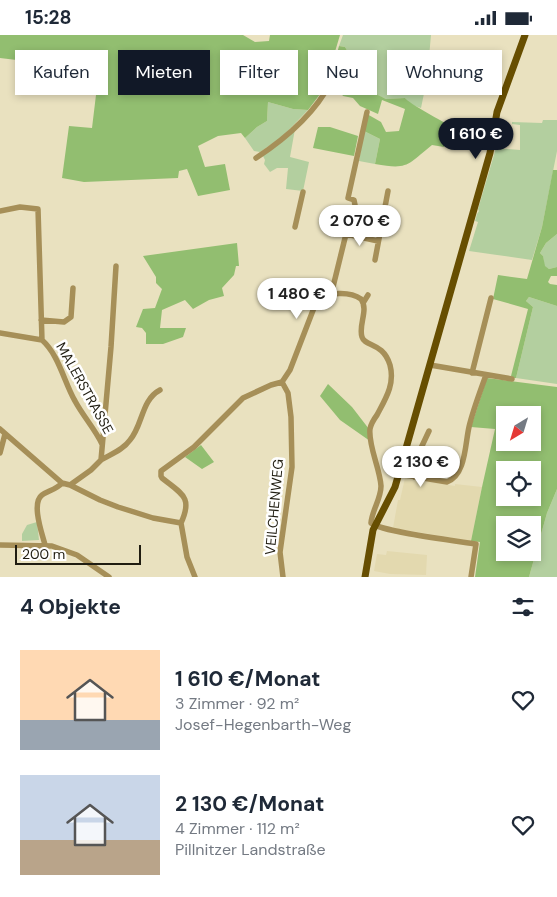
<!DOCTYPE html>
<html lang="de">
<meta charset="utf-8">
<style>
:root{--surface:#fff;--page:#f6f6f7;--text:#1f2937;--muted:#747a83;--accent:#111827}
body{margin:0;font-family:"DM Sans",sans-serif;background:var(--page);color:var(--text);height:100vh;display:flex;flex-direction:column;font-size:19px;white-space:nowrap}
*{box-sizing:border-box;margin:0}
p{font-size:16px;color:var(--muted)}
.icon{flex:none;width:28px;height:28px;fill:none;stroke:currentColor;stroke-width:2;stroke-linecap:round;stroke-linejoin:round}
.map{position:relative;height:542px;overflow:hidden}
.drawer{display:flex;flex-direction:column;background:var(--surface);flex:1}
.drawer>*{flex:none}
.guide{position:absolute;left:15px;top:15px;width:528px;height:45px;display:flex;gap:10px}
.needle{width:32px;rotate:218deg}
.controls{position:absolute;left:496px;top:371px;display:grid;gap:10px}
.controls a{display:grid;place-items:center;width:45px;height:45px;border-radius:0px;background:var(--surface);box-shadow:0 2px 8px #0003;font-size:25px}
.scale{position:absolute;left:15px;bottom:12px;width:126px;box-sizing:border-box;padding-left:5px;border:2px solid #201d11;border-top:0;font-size:14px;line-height:18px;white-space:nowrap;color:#201d11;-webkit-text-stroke:4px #fff;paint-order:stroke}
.price{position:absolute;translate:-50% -42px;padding:0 11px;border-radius:18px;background:#fff;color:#222;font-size:16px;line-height:32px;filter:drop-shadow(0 1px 2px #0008)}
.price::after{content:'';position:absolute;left:50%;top:30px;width:15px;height:11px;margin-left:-8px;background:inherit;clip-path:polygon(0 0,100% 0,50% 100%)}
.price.selected{background:var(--accent);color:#fff}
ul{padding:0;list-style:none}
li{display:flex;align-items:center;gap:15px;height:125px;padding:0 20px}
li span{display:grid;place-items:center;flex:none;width:140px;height:100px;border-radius:0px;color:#555}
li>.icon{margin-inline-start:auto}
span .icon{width:60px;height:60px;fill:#fffc;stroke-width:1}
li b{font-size:21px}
h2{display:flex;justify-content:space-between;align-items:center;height:60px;padding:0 20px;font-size:21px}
.pill{padding:0 18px;border-radius:0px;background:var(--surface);box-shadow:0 2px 8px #0003;font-size:18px;line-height:45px}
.pill.selected{background:var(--accent);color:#fff}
.status{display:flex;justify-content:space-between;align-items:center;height:35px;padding:0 25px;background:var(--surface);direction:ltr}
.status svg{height:14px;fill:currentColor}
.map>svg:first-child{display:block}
.built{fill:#e3d9af}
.green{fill:#b3cf9f}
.forest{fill:#92be70;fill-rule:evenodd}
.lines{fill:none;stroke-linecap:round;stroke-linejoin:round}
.minor{stroke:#a68f58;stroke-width:5.5}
.major{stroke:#674e01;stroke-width:7}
.labels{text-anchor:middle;stroke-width:5;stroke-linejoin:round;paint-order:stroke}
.street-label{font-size:14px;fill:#201d11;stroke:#fff}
</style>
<div class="status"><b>15:28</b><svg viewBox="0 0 49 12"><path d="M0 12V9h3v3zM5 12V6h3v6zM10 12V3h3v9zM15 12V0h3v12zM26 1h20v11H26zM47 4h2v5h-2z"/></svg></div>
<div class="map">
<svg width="557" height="542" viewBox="0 0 557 542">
<rect width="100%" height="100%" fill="#e9e1bf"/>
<path class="built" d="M405,443l50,8v-2l27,3 -11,54 -78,-13 5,-28h2z
M387,516l40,4 -1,20 -36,-1 -16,-3 3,-17 9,1z"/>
<path class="green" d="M343,0h88l-4,44 -6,29 -12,-4 -4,-6 -19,1 -11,-5c-6,-19 -21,-30 -30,-47l-6,-1z
M268,67l25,7 15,1 -26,27 -22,15 -6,-1 -9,-13 12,-11 10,-6z
M543,85h14v31l-15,76 -10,33 -63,-9 9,-29 -3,-1 2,-7 2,-3 -1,-2 18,-61 24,2v-25l-8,-1v-2l30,1z
M295,94l-5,28 19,5 -6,29 -17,-2 2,-21h-11l-7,4 -6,-8 1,-4 -2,-4z
M364,96l16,8 -5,25 -16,-3z
M557,199v33l-8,2 -5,-3 -1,-10 -3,-3 6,-10z
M529,262l28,9v78l-41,-6 17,-71 -7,-6z
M557,454v88h-28l18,-64z
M37,487l2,18 -17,1v-7l5,-9z"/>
<path class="forest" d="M0,0h243l12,7 14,-1 1,-6h70l-9,30 -1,16 -22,29 -15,-1 -25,-7 -1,19 -10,6 -12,11 -4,-5 -23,3 -20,10 7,21 20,-3 5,26 -32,6 -11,-27 -8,2 -1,7 -94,4 -22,-4 7,-52 23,2 7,-58 -99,-12z
M339,11l6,1c9,17 24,28 31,47l10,5 19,-1c3,5 39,24 47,29l-8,20 -12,-2c-25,20 -23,25 -57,19l5,-25 -16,-8 3,-17 14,8 5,10 13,-1 6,-22 -23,-9 -4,14 -18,-8 -7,-8 -10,-2c-15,-23 -11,-25 -4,-50z
M318,92h12l28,9 -4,20 -41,-8z
M553,135h4v64l-11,9 -6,10 3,3 2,10 4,3 8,-2v9h-6l-3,6 2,2 7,1v21l-28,-9 -3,4 7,6 -17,71h-2l-3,-2 17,-67 -35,-10 5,-24 29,4 15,-52z
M237,208l2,23h-3l-2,9 -12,13 2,8 -15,4 -16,9 -8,-9 -23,10 -2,18h26l-3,9 -20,7h-17v-11l-4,-5 -6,-1 7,-18 12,-1 7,-19 -6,-6v-6l-13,-21z
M487,343l70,9v102l-10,24 -18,64h-54l5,-35 -9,-1 11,-54 13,-58 -24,-2zM505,380h27v28h-27zM505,435h27v27h-27zM505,490h27v28h-27z
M328,349l24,23 17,22 1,12 -30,-21 -20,-24z
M201,410l13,17 -12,7 -17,-12z"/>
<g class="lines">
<path class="minor" d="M451,94l27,4 13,12
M256,123c29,-19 59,-45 75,-76
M0,176l20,-4 18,2 4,131c17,15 22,42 33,61 8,15 20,28 27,43
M295,192l8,-35
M346,199l32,7
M375,225l13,-69
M331,260l15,-61 9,-29 -1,-5 -6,-2 19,-86
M363,268l5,-8
M41,285l23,2 7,-5 2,-29
M0,298l42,7
M430,330l82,14
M472,338l19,-75
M282,347l8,-12 27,-70c11,-8 33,-9 44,-1 8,11 -3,26 1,38 3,10 21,5 28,28 5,19 -4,33 -13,50 -3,4 -6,9 -7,14 -2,16 10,40 11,57 0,13 -9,24 -10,37 11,9 86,18 105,21l-5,33
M282,347l6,11 3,24 1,50 -12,85 3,25
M0,394l62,54 8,2 30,15 18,7 35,11 28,5
M0,418l5,-19
M101,425c10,-6 22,-10 29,-20 13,-15 11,-40 30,-50
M399,439l48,8c19,-7 18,-38 22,-55 4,-17 11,-35 17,-52
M414,442l7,-29 8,-17
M70,450l21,-15 10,-10 10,-113 5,-81
M181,488c12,-26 1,-29 -19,-45l-1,-2v-5l33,-24 49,-49 28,-13 11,-3
M181,488l6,34 8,20
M0,510l52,1 25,9 32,22
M45,510c-3,-12 -14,-42 -3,-50 6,-4 15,-6 20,-12"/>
<path class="major" d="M365,542l8,-47 22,-43 95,-334 7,-41 28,-77"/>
</g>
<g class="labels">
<g class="street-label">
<text transform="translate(85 353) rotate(61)" y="5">MALERSTRASSE</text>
<text transform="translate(274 472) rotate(-85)" y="5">VEILCHENWEG</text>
</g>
</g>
</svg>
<div class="controls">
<a><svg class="needle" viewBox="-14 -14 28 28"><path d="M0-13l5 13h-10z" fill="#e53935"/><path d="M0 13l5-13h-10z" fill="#747a83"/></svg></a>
<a><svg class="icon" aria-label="locate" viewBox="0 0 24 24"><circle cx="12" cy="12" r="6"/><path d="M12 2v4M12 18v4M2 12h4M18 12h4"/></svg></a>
<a><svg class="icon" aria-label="layers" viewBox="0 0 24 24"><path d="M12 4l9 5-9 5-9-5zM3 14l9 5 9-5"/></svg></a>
</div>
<div class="scale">200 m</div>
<b class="price selected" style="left:476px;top:125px">1 610 €</b>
<b class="price" style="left:360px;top:212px">2 070 €</b>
<b class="price" style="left:297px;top:285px">1 480 €</b>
<b class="price" style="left:421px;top:453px">2 130 €</b>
<div class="guide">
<a class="pill">Kaufen</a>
<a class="pill selected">Mieten</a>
<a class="pill">Filter</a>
<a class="pill">Neu</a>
<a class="pill">Wohnung</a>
</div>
</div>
<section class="drawer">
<h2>4 Objekte<svg class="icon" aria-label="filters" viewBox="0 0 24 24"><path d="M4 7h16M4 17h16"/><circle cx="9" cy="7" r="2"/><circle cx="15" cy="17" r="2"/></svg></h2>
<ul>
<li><span style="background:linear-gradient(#ffd9b3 70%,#9aa5b1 0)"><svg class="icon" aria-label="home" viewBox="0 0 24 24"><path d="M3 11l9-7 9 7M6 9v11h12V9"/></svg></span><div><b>1 610 €/Monat</b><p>3 Zimmer · 92 m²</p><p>Josef-Hegenbarth-Weg</p></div><svg class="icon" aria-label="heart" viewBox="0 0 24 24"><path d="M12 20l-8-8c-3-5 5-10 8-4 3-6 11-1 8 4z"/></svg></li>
<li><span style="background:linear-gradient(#c9d6e8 65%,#b9a48a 0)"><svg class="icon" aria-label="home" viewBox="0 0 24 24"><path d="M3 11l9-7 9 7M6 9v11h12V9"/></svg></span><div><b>2 130 €/Monat</b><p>4 Zimmer · 112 m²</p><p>Pillnitzer Landstraße</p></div><svg class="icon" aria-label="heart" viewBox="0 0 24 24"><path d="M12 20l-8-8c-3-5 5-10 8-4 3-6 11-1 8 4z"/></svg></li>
</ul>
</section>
